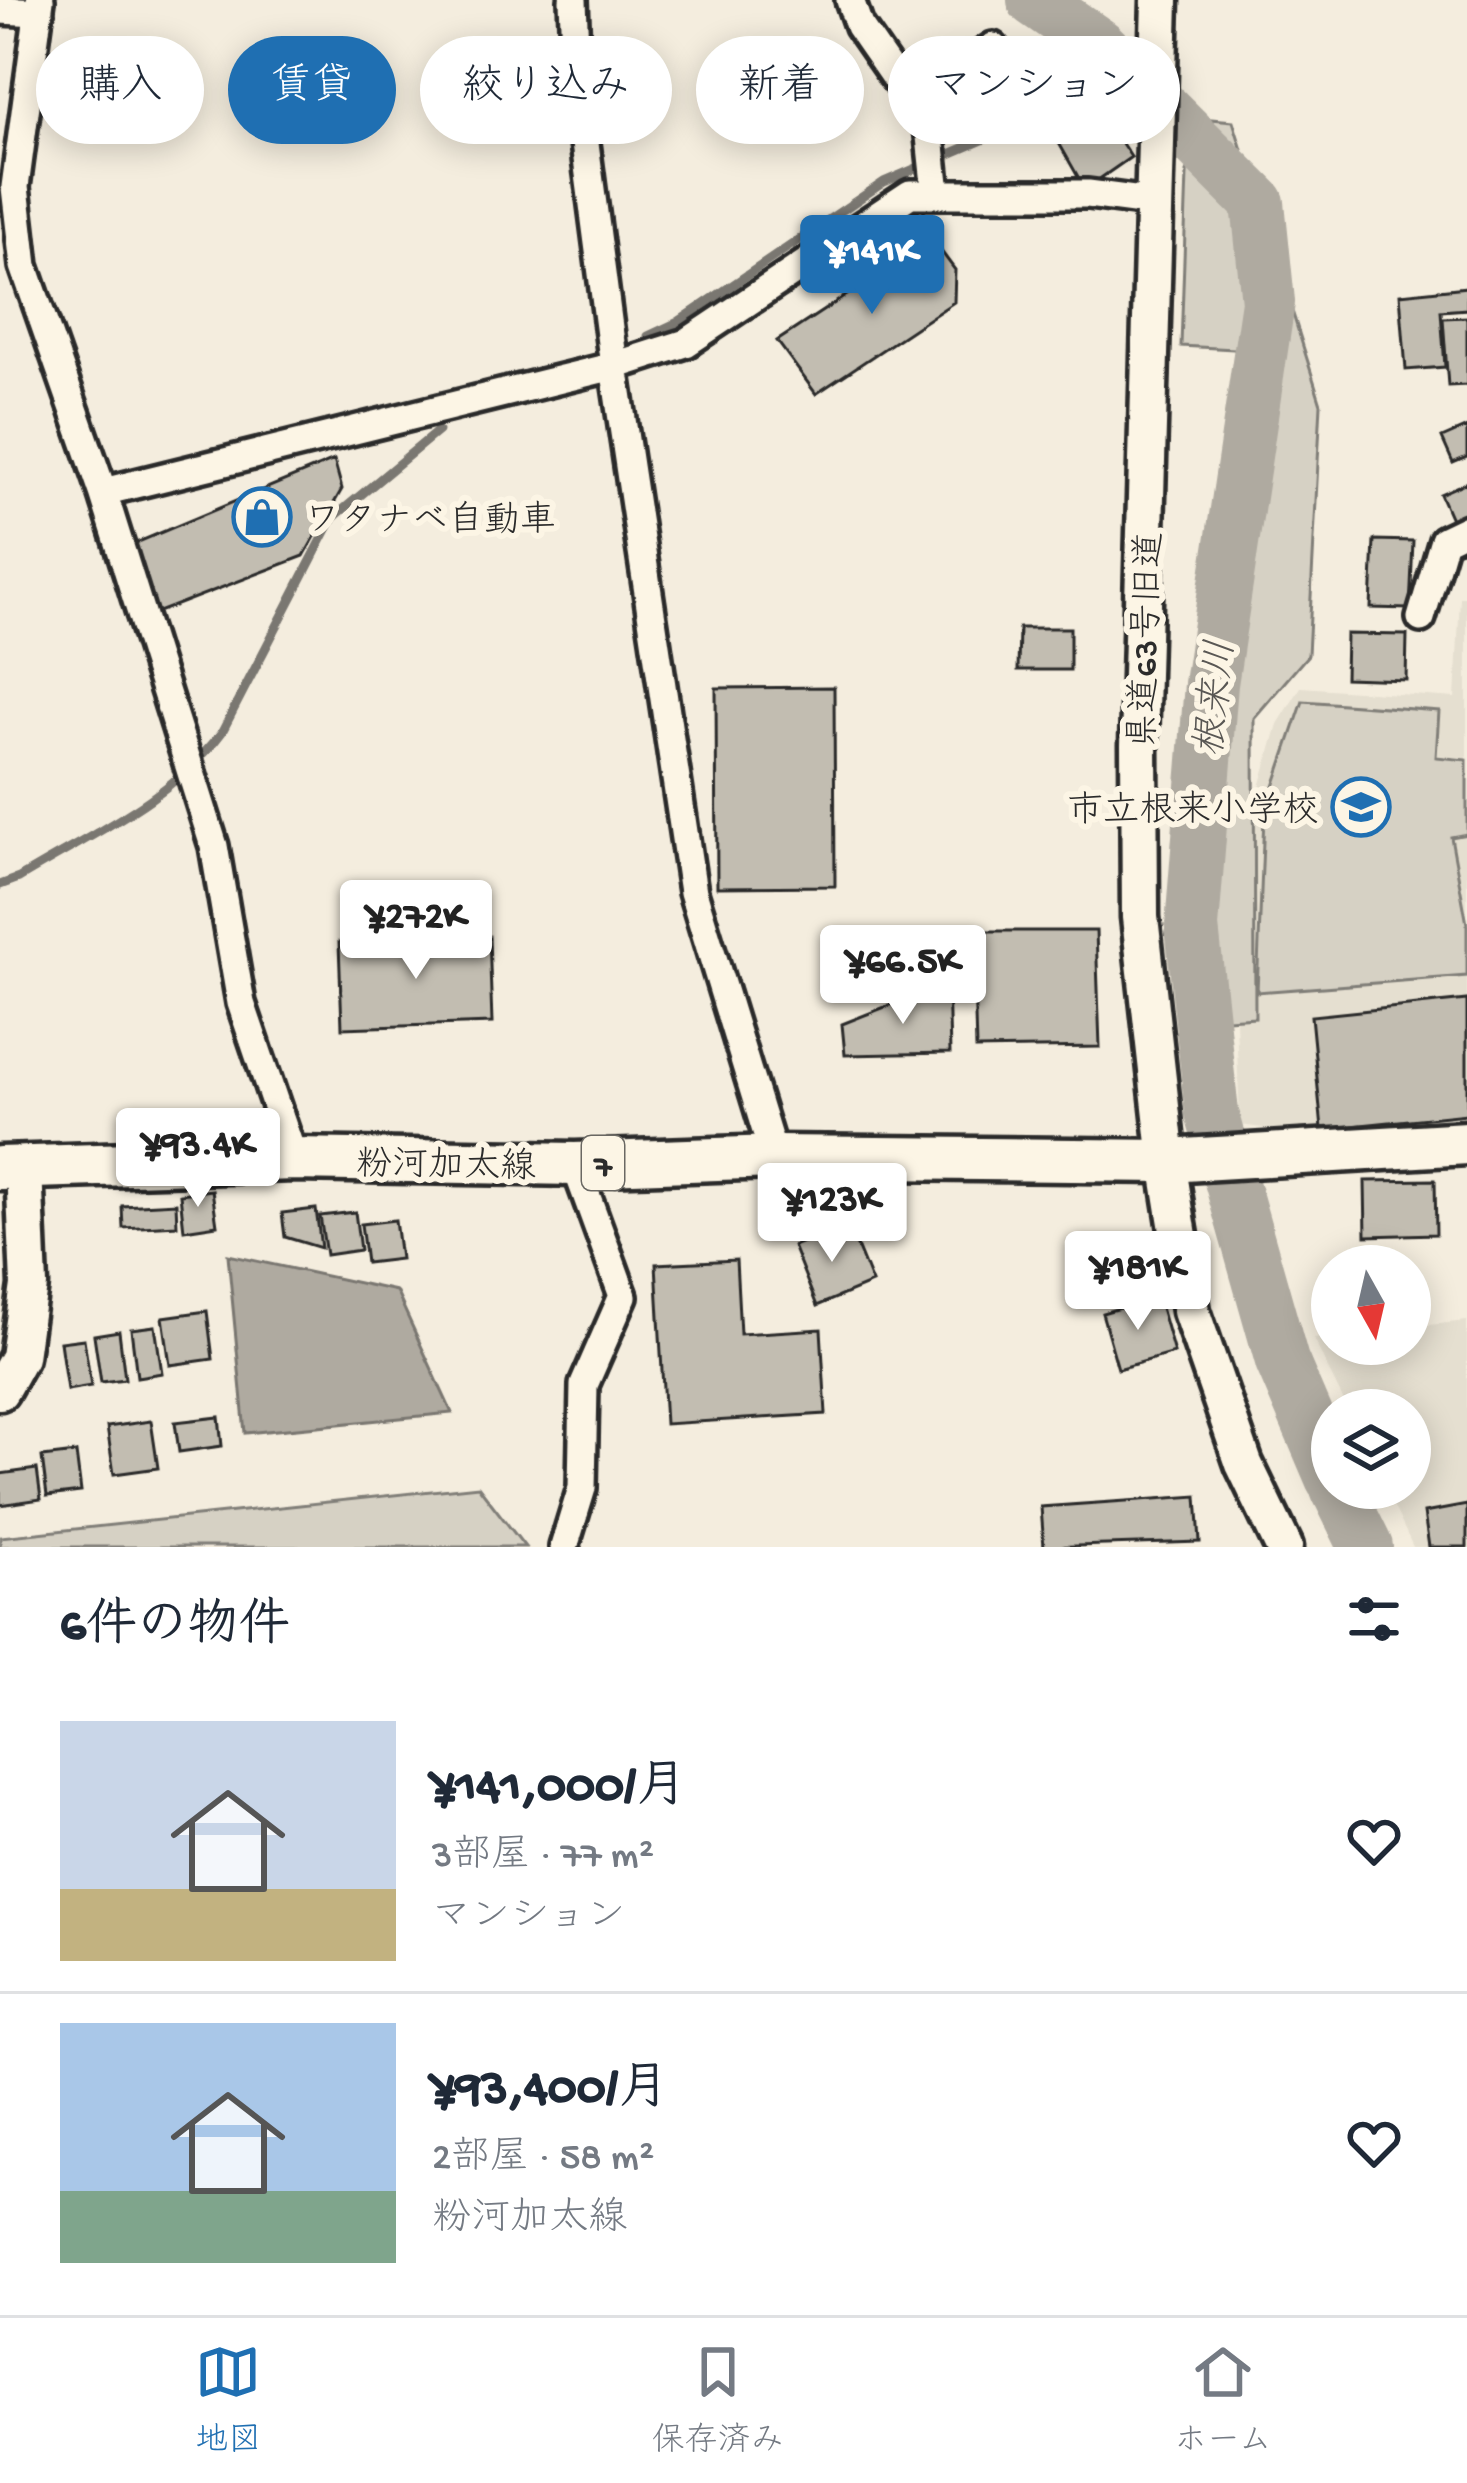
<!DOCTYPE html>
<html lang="ja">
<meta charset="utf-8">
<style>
:root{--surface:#fff;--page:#f6f6f7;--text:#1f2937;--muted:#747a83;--line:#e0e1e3;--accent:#1f6fb2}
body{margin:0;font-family:"Gochi Hand","Klee One",sans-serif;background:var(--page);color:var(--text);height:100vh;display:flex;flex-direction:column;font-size:45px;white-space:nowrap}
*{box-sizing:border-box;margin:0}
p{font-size:39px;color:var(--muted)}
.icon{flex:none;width:66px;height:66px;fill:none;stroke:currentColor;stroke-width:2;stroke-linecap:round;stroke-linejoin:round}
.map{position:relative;height:1547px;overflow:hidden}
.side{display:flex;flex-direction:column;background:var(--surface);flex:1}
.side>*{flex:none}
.hud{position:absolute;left:36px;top:36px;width:1395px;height:108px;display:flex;gap:24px}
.needle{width:78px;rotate:172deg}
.fabs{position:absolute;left:1311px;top:1245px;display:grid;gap:24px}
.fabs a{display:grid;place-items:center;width:120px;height:120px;border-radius:50%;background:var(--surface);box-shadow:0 6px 30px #0003;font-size:60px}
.price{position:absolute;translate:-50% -102px;padding:0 27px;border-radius:12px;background:#fff;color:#222;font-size:39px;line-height:78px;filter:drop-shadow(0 3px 6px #0008)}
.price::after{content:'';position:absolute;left:50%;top:72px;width:36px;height:27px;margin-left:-18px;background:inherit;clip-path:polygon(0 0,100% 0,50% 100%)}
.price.current{background:var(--accent);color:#fff}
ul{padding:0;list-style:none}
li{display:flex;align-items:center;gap:36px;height:300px;padding:0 60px}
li+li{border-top:3px solid var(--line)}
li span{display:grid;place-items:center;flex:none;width:336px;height:240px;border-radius:0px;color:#555}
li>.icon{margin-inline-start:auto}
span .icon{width:144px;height:144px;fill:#fffc;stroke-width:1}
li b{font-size:51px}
h2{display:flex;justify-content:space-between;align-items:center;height:144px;padding:0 60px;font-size:51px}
.pill{padding:0 42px;border-radius:54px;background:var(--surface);box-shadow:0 6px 30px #0003;font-size:42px;line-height:108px}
.pill.current{background:var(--accent);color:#fff}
.dock{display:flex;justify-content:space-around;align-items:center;height:168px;border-top:3px solid var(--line);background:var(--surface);font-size:33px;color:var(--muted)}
.dock a{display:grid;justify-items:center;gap:6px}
.dock .current{color:var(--accent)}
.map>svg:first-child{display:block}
.built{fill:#e5dfd0}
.green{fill:#d6d1c4;stroke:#807e78;stroke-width:3}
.water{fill:#afaaa0;stroke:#7a7771;stroke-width:3}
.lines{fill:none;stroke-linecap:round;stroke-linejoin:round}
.stream{stroke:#7a7771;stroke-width:9}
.river{stroke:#afaaa0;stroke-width:54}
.building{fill:#c2bdb1;stroke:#2b2b2b;stroke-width:3}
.street-casing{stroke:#2b2b2b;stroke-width:36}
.secondary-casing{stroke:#2b2b2b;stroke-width:45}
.primary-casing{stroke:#2b2b2b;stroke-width:51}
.street{stroke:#fcf5e5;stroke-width:27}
.secondary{stroke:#fcf5e5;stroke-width:36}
.primary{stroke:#fcf5e5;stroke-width:42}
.labels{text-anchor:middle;stroke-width:12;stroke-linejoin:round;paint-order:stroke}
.shield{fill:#fcf5e5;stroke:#6a6863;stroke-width:3}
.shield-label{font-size:33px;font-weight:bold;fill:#2b2b2b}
.poi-label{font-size:36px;fill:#2b2b2b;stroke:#fcf5e5;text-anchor:start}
.street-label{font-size:36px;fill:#2b2b2b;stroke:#fcf5e5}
.water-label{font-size:39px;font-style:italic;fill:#595754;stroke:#fcf5e5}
</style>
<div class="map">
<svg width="1467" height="1547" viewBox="0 0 1467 1547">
<rect width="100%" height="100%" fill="#f4edde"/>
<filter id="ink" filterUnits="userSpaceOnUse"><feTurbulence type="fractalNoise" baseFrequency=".00833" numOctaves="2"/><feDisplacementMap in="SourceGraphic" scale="24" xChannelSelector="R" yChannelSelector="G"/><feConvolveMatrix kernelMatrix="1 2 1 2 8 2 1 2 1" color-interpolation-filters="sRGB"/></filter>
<g filter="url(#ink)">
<path class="built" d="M1460,597h7v531l-159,6 -68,-9 -9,-236 47,-165 23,-37 154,11z
M1467,1321v226h-54l-28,-59h25v-78h-62l-35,-72 19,-2v8h78v-17z"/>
<path class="green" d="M1189,117l44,4 88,283 -13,251 -54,63 1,299 -42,3 -10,-117 25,-232 35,-175 11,-102 -40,-45 -53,-3z
M1303,701l136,10 -3,46 31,3v74l-16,3 16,87v52l-210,16 7,-176z
M478,1486l47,61h-525v-10z"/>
<path class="water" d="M228,1255l168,36 56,122 -207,20z"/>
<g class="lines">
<path class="stream" d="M648,336l30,-14 206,-140 143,-61 27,-64 -3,-44
M0,885l19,-7c69,-42 154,-80 203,-146l111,-214 105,-87"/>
<path class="river" d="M1034,0l65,45 159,158 10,99 -57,382 -19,243 20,186 70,248 50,117
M1337,1488l29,59"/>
</g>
<path class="building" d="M1088,92l43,65 -46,32 -38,-67z
M932,239l23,31 -1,32 -138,92 -39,-53z
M1467,287v22l-26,2 4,56 -39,3 -6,-76z
M1467,317v68l-19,1 -5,-68z
M1467,427v30l-14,6 -11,-25z
M334,460l8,29 -38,67 -151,58 -22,-69z
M1467,482v30l-16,7 -11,-25z
M1374,540l39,1 -3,68 -39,-1z
M1019,628h51v42h-52z
M1346,634l61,1 -1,45 -61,-2z
M834,687l1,199 -118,1 -1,-199z
M962,931h134l4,116 -124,2 -2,-68h-12z
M489,936l3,87 -150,5 -3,-86z
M948,982l2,71 -105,2 -3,-31z
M1467,1000v114l-145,15 -11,-113z
M1435,1180l1,54 -70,2 -1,-55z
M212,1190l5,35 -33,5 -4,-36z
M176,1203l1,22 -54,3 -1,-22z
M316,1209l5,39 -36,-11 -3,-24z
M355,1212l5,38 -34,5 -6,-39z
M395,1220l5,39 -34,4 -5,-39z
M848,1224l24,59 -55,23 -24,-60z
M736,1260l4,74 81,-5 5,85 -161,10 -9,-160z
M1158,1297l16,56 -56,16 -16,-56z
M207,1311l6,48 -43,6 -7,-48z
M155,1326l7,47 -25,4 -6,-48z
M119,1331l6,48 -24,3 -7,-47z
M84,1339l7,47 -24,4 -7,-48z
M219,1417l3,29 -43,6 -4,-30z
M151,1421l7,47 -44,6 -7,-47z
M76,1453l5,39 -34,4 -5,-39z
M37,1469l4,30 -41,6v-31z
M1197,1496l3,46 -156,5 -3,-40z
M1467,1505v42h-38l-5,-34z"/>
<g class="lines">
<defs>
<path id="street" d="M40,0l-25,187 9,79 79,226 111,354 27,157 53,156
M573,0l3,74 38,292 79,526 81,265
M850,0l9,26 70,101 7,66
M0,10l39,2
M914,101l79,-54
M103,492l511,-126 72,-23 224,-149h178l69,9
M1421,618l23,-78 23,-11
M564,1547l18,-59 2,-103 39,-89 -48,-132"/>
<path id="secondary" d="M1160,0l-21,745 1,172 27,244 24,150 53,153 40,83
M0,1391l19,-34 10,-72 -5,-117"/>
<path id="primary" d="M0,1168l294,-9 281,5 199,-7 393,4 300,-18"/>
</defs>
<use href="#street" class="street-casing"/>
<use href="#secondary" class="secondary-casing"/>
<use href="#primary" class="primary-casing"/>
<use href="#street" class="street"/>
<use href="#secondary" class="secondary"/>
<use href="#primary" class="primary"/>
</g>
</g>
<defs>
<symbol id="shop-ring" viewBox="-11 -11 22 22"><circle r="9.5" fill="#fcf5e5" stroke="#1f6fb2" stroke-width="1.5"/><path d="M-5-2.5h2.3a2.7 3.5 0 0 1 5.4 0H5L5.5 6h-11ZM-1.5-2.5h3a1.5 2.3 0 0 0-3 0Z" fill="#1f6fb2"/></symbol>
<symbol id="school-ring" viewBox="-11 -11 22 22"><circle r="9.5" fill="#fcf5e5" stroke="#1f6fb2" stroke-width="1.5"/><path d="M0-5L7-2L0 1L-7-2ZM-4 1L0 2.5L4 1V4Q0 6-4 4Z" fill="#1f6fb2"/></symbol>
</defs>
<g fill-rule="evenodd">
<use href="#shop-ring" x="229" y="484" width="66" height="66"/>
<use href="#school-ring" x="1328" y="774" width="66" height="66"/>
</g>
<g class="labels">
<rect class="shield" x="582" y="1136" width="42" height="54" rx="9"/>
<g class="shield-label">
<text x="603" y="1175">7</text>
</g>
<g class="poi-label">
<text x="304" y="530">ワタナベ自動車</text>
<text x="1319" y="820" text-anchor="end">市立根来小学校</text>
</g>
<g class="street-label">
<text transform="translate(1143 640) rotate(-88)" y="13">県道63号旧道</text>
<text transform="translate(446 1162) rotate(1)" y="13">粉河加太線</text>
</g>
<g class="water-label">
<text transform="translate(1212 698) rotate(-84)" y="14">根来川</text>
</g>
</g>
</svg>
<div class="fabs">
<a><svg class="needle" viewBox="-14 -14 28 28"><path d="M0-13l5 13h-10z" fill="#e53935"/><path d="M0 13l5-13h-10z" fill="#747a83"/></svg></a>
<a><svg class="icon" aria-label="layers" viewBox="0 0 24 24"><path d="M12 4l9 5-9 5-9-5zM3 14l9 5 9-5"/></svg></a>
</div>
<b class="price current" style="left:872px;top:317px">¥141K</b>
<b class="price" style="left:416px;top:982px">¥272K</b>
<b class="price" style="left:903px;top:1027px">¥66.5K</b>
<b class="price" style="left:198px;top:1210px">¥93.4K</b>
<b class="price" style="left:832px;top:1265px">¥123K</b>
<b class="price" style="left:1138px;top:1333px">¥181K</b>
<div class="hud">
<a class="pill">購入</a>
<a class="pill current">賃貸</a>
<a class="pill">絞り込み</a>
<a class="pill">新着</a>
<a class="pill">マンション</a>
</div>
</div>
<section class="side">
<h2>6件の物件<svg class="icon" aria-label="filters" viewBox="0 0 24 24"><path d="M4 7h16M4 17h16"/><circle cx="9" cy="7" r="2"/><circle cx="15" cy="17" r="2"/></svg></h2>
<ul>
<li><span style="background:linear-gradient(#c9d6e8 70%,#c2b280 0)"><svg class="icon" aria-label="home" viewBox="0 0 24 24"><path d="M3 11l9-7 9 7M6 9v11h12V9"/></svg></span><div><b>¥141,000/月</b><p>3部屋 · 77 m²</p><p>マンション</p></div><svg class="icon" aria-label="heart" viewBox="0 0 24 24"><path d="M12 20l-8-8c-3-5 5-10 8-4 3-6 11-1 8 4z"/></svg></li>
<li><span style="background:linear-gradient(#a9c7e8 70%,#7fa58c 0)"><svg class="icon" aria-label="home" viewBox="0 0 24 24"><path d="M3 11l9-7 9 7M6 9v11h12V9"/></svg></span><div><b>¥93,400/月</b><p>2部屋 · 58 m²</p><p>粉河加太線</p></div><svg class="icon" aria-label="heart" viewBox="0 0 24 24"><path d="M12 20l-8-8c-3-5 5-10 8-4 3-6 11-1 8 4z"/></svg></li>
</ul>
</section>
<nav class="dock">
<a class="current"><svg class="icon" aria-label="map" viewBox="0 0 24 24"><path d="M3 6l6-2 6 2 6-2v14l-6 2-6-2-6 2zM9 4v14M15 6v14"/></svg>地図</a>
<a><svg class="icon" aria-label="saved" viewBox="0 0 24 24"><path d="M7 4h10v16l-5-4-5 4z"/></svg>保存済み</a>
<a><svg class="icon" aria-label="home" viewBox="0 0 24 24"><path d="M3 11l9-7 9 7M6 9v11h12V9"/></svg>ホーム</a>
</nav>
